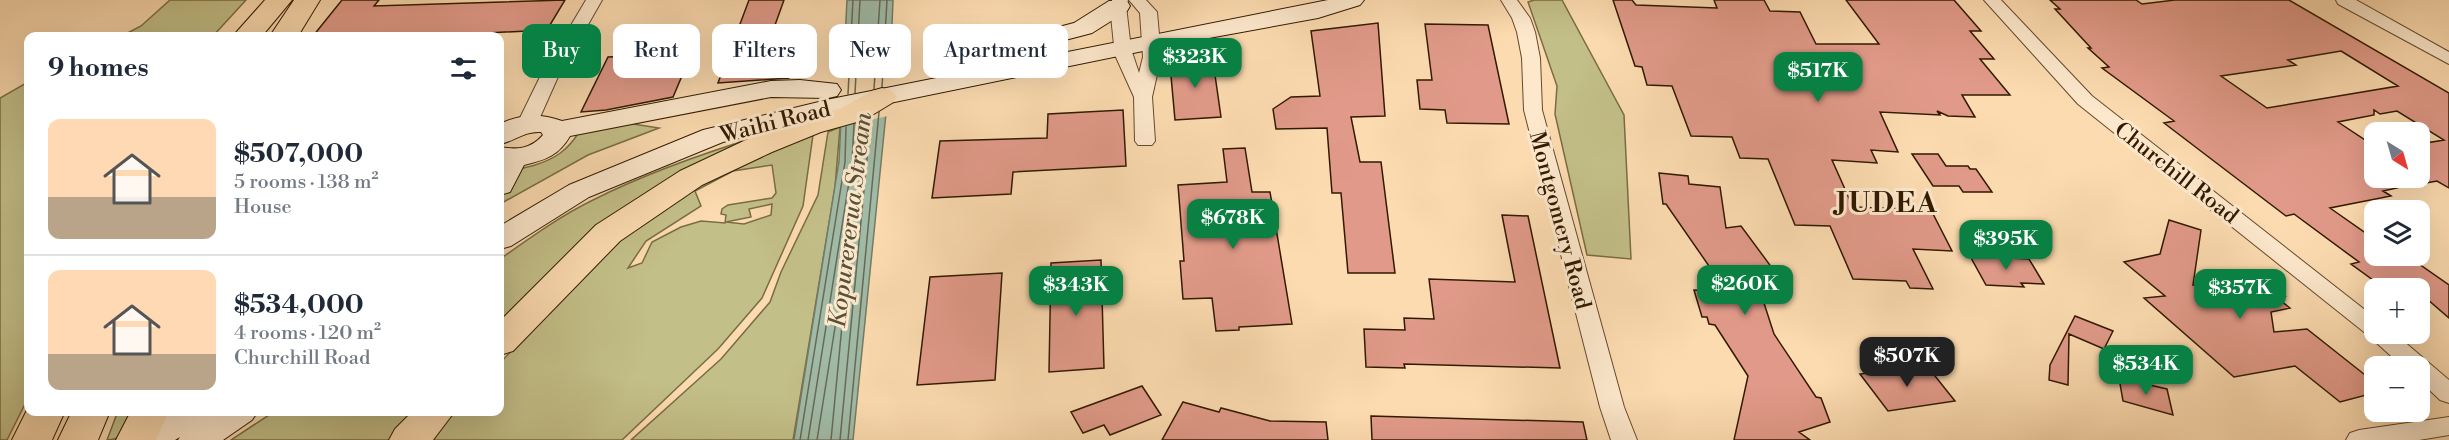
<!DOCTYPE html>
<meta charset="utf-8">
<style>
:root{--surface:#fff;--page:#f2f2f3;--text:#1f2937;--muted:#747a83;--line:#e0e1e3;--accent:#0b8043}
body{margin:0;font-family:"Libre Bodoni",serif;background:var(--page);color:var(--text);height:100vh;display:flex;flex-direction:column;font-size:22px;white-space:nowrap}
*{box-sizing:border-box;margin:0}
p{font-size:20px;color:var(--muted)}
.icon{flex:none;width:33px;height:33px;fill:none;stroke:currentColor;stroke-width:2;stroke-linecap:round;stroke-linejoin:round}
.map{position:relative;flex:1;overflow:hidden}
.side{position:absolute;left:24px;top:32px;width:480px;height:384px;display:flex;flex-direction:column;background:var(--surface);border-radius:12px;box-shadow:0 6px 24px #0002}
.side>*{flex:none}
.guide{position:absolute;left:522px;top:24px;width:570px;height:54px;display:flex;gap:12px}
.needle{width:39px;rotate:143deg}
.fabs{position:absolute;left:2364px;top:122px;display:grid;gap:12px}
.fabs a{display:grid;place-items:center;width:66px;height:66px;border-radius:12px;background:var(--surface);box-shadow:0 6px 24px #0002;font-size:30px}
.price{position:absolute;translate:-50% -51px;padding:0 14px;border-radius:12px;background:var(--accent);color:#fff;font-size:20px;line-height:39px;filter:drop-shadow(0 2px 3px #0008)}
.price::after{content:'';position:absolute;left:50%;top:36px;width:18px;height:14px;margin-left:-9px;background:inherit;clip-path:polygon(0 0,100% 0,50% 100%)}
.price.on{background:#222;color:#fff}
ul{padding:0;list-style:none}
li{display:flex;align-items:center;gap:18px;height:150px;padding:0 24px}
li+li{border-top:2px solid var(--line)}
li span{display:grid;place-items:center;flex:none;width:168px;height:120px;border-radius:12px;color:#555}
li>.icon{margin-inline-start:auto}
span .icon{width:72px;height:72px;fill:#fffc;stroke-width:1}
li b{font-size:26px}
h2{display:flex;justify-content:space-between;align-items:center;height:72px;padding:0 24px;font-size:26px}
.chip{padding:0 21px;border-radius:12px;background:var(--surface);box-shadow:0 6px 24px #0002;font-size:21px;line-height:54px}
.chip.on{background:var(--accent);color:#fff}
.map>svg:first-child{display:block}
.green{fill:#c3bf88;stroke:#7a6c44;stroke-width:1.5;fill-rule:evenodd}
.water{fill:#a0bba8;stroke:#747b65;stroke-width:1.5}
.pier{fill:#fcdbb0}
.lines{fill:none;stroke-linecap:round;stroke-linejoin:round}
.shore{stroke:#686a54;stroke-width:1.5}
.building{fill:#e19a89;stroke:#311a00;stroke-width:1.5;fill-rule:evenodd}
.minor-casing{stroke:#644a2c;stroke-width:2}
.secondary-casing{stroke:#311a00;stroke-width:2}
.trunk-casing{stroke:#311a00;stroke-width:2}
.minor{fill:#fde8cc;fill-rule:evenodd}
.secondary{fill:#fde8cc;fill-rule:evenodd}
.trunk{fill:#fcdbb0;fill-rule:evenodd}
.labels{text-anchor:middle;stroke-width:6;stroke-linejoin:round;paint-order:stroke}
.street-label{font-size:22px;fill:#311a00;stroke:#fde8cc}
.water-label{font-size:24px;font-style:italic;fill:#58523b;stroke:#fde8cc}
.district-label{font-size:28px;font-weight:bold;letter-spacing:1.5px;fill:#311a00;stroke:#fde8cc}
</style>
<div class="map">
<svg width="2449" height="440" viewBox="0 0 2449 440">
<rect width="100%" height="100%" fill="#fcdbb0"/>
<filter id="stains"><feTurbulence type="fractalNoise" baseFrequency=".00333" numOctaves="4"/><feColorMatrix values="0 0 0 0 .2 0 0 0 0 .09 0 0 0 0 .02 0 0 0 .5 -.17"/></filter>
<radialGradient id="worn" r=".72"><stop offset=".6" stop-color="#630" stop-opacity="0"/><stop offset="1" stop-color="#630" stop-opacity=".3"/></radialGradient>
<path class="green" d="M170,0h76l-33,36h-91l19,-10z
M1534,0h28l62,115 7,144 -44,-4 -32,-141 2,-28 -29,-84z
M28,82v316l-21,42h-7v-342z
M627,123l32,5 -71,27 -88,49c-1,-9 11,-26 17,-33 4,-4 13,-4 18,-6 20,-6 33,-15 44,-33z
M840,127l-5,60 -42,253h-162l90,-81 49,-57 11,-30 37,-77 10,-63z
M822,128l-9,7 -10,71 -41,92 -44,51 -96,91h-194l27,-29h45v-48l52,-56 90,-90 81,-46zM772,165l4,28 -4,5 -44,7 -6,4 -1,5 5,1 -1,8 -24,-2 -20,6 -29,15 -10,21 -14,5 18,-27 55,-35 -6,-15 38,-20zM772,204l-1,11 -27,9 -18,-2 25,-5 -2,-8z
M766,134l-205,133 -61,64v-72c30,-21 60,-43 93,-59 55,-28 114,-48 173,-66z
M118,411h23c-7,15 -16,29 -34,29z
M275,411h146l-28,29h-162z"/>
<path class="water" d="M847,0h46l-3,74 -37,366h-59l45,-279z"/>
<path class="pier" d="M893,64l-5,52 -51,11 3,-53z"/>
<g class="lines">
<path class="shore" d="M882,87l5,-87
M874,89l6,-89
M855,93l5,-93
M848,94l5,-94
M800,440l45,-278 1,-35
M808,440l44,-277 2,-39
M817,440l20,-125 3,-3 3,3 -12,125
M840,440l31,-323
M848,440l31,-328"/>
</g>
<path class="building" d="M342,0h37l-5,6 191,-6 -18,30 -119,6h-115z
M749,0h35l-14,39 3,-1 -2,6 28,-1 -10,35 -71,5z
M1613,0h19l4,5 81,3 -3,-8h50l6,11 30,1 16,32h63l-33,-44h108l27,31h-11l24,28h-14l30,36h-48l13,22 -27,-1 -11,-5 3,4 -60,-3 18,40 -27,-2 6,13 -45,-3 21,47 78,3 21,41 -39,-2 20,40 -23,-1 -4,-7 -53,-2 -23,-53 -35,-1 -27,-66 -28,-1 -8,-21 -41,-1 -19,-50 -25,-1 -5,-18 -7,-1z
M2050,0h86l6,4 33,-4h114l160,93v95l-12,-7 -17,3v-40l24,-4 -47,-29 -17,3 -6,-4v5l-36,7 36,24v31h7l16,11 -14,3 8,5 -61,12 44,31v16h32l43,30v33l-29,-25v-5h-7l-5,-4 -24,4 -33,-24 8,-2 -65,-48 -8,2 -122,-93 10,-2 -72,-53 7,-1 -21,-19h3l-36,-39h5zM2341,51l57,35 -131,22 -46,-32 75,-11 -8,-5z
M1378,23l7,93 -34,1 9,45h21l14,111h-47l-7,-80h-9l-5,-65 -51,1 -3,-20 18,-12 29,-1 -9,-65z
M1425,24l63,1 21,99 -62,-1 -2,-13 -25,-1 -3,-29h15z
M1212,54l9,63 -46,3 -5,-55z
M656,55l-5,11 36,-2 -14,33 -67,13 -25,2 27,-55z
M1123,110l3,56 -113,6 -2,22 -79,4 8,-57 107,-3 1,-24z
M1245,148l7,44h18l22,132 -53,3v3l-23,1 -4,-33 -29,1 -3,-38h4l-6,-76 49,-3 -4,-33z
M1912,154h26l8,12h22l2,3h6l16,23h-29l-4,-6h-26z
M1659,173l29,3 1,8 31,3 6,41 15,-2 37,50 8,22 -24,-1 12,37 42,63 5,1 9,24 -31,10 11,8h-76l14,-64 -33,-51 -6,-1 -2,-7h-5l-8,-27 33,2 -61,-88h-3z
M1502,215l26,1 32,152 -156,-4 1,4 -39,-1 -2,-38 41,1 -1,-12 30,1 -5,-40 86,3z
M2169,220l32,10 -8,55 63,-12 29,23 -9,1 14,11 -19,4 3,20 33,-3 67,53v11l-34,9 -45,-36 -61,11 -90,-79 21,-2 -41,-34 36,-8z
M1970,256l59,3 15,25 -23,-1 3,4 -38,-2z
M1101,260l3,108 -55,4 2,-109z
M1002,273l-7,107 -78,5 13,-108z
M2075,316l38,15 -9,18 -35,-15 -1,51 -19,-5 1,-15z
M1927,366l28,35 -67,10 -28,-37z
M2119,378l48,11 6,26 -50,-14z
M1142,386l19,29 -51,20 -6,-10 -21,8 -12,-21z
M1183,402l36,10 2,-4 49,13 56,1 2,18h-166z
M1371,416l212,6 4,18h-215z"/>
<g class="lines">
<defs>
<path id="minor" d="M586,0h16l-45,79 -20,45 -3,4h-14l-3,-4 22,-45z
M1112,0h16l-2,6 5,43 8,24 4,-16 -3,-44 -11,-13h17l11,12 4,45 -9,40 3,44 -3,4h-14l-3,-4 -1,-44 -19,-42 -5,-49z
M1501,0h16l13,18 5,14 5,26 2,52 82,297 13,33h-26l-11,-33 -76,-297 -2,-52 -5,-26 -5,-14z
M1984,0h17l91,96 282,221v16h20l55,47v23l-9,-3 -20,-19v-15h-18l-33,-30 -291,-232z
M2336,0h20l93,52v12l-111,-60z
M2449,417v18l-30,5h-73l4,-7 9,-3z"/>
<path id="secondary" d="M1328,0h36l-4,5 -42,13 -131,24 -356,73 -108,27 -134,55 -78,49 -11,3v-23l69,-41 134,-55 128,-31z
M1109,1h18l3,5 -3,5 -35,22 -46,12 -73,25 -9,-3 -4,-5 4,-5 64,-22 46,-12z
M800,80l37,4 4,6 -4,6 -9,2 -57,-1 -201,39c-11,19 -24,24 -46,29l-14,27 -10,3v-48c17,3 31,2 43,-12l-2,-3c-17,-1 -26,9 -41,12v-20c20,-10 40,-11 62,-3l209,-40z
M166,411h45l-2,3 4,-3h45l-6,9 -29,20h-45l2,-3 -5,3h-46l5,-10z"/>
<path id="trunk" d="M265,0h27l-30,36h-29z
M294,0h26l-22,36h-28z
M882,88l10,3 5,6 -5,6 -28,17 -43,12 -49,20 -70,33 -82,56 -107,110 -13,4v-34l96,-96 84,-54 70,-33 49,-18 43,-12 30,-17z
M28,408v3h37l-13,29h-40z
M72,411h38l-12,29h-40z
M131,411h38l-13,29h-40z
M413,411h42l-22,29h-44l6,-11z"/>
</defs>
<use href="#minor" class="minor-casing"/>
<use href="#secondary" class="secondary-casing"/>
<use href="#trunk" class="trunk-casing"/>
<use href="#minor" class="minor"/>
<use href="#secondary" class="secondary"/>
<use href="#trunk" class="trunk"/>
</g>
<g class="labels">
<g class="street-label">
<text transform="translate(775 121) rotate(-14)" y="8">Waihi Road</text>
<text transform="translate(2177 172) rotate(38)" y="8">Churchill Road</text>
<text transform="translate(1561 220) rotate(75)" y="8">Montgomery Road</text>
</g>
<g class="water-label">
<text transform="translate(850 220) rotate(-83)" y="8">Kopurererua Stream</text>
</g>
<g class="district-label">
<text x="1887" y="212">JUDEA</text>
</g>
</g>
<rect width="100%" height="100%" filter="url(#stains)"/>
<rect width="100%" height="100%" fill="url(#worn)"/>
</svg>
<div class="fabs">
<a><svg class="needle" viewBox="-14 -14 28 28"><path d="M0-13l5 13h-10z" fill="#e53935"/><path d="M0 13l5-13h-10z" fill="#747a83"/></svg></a>
<a><svg class="icon" aria-label="layers" viewBox="0 0 24 24"><path d="M12 4l9 5-9 5-9-5zM3 14l9 5 9-5"/></svg></a>
<a>+</a>
<a>−</a>
</div>
<b class="price" style="left:1195px;top:89px">$323K</b>
<b class="price" style="left:1818px;top:103px">$517K</b>
<b class="price" style="left:1233px;top:250px">$678K</b>
<b class="price" style="left:2006px;top:271px">$395K</b>
<b class="price" style="left:1745px;top:316px">$260K</b>
<b class="price" style="left:1076px;top:317px">$343K</b>
<b class="price" style="left:2240px;top:320px">$357K</b>
<b class="price on" style="left:1907px;top:388px">$507K</b>
<b class="price" style="left:2146px;top:396px">$534K</b>
<div class="guide">
<a class="chip on">Buy</a>
<a class="chip">Rent</a>
<a class="chip">Filters</a>
<a class="chip">New</a>
<a class="chip">Apartment</a>
</div>
<section class="side">
<h2>9 homes<svg class="icon" aria-label="filters" viewBox="0 0 24 24"><path d="M4 7h16M4 17h16"/><circle cx="9" cy="7" r="2"/><circle cx="15" cy="17" r="2"/></svg></h2>
<ul>
<li><span style="background:linear-gradient(#ffd9b3 65%,#b9a48a 0)"><svg class="icon" aria-label="home" viewBox="0 0 24 24"><path d="M3 11l9-7 9 7M6 9v11h12V9"/></svg></span><div><b>$507,000</b><p>5 rooms · 138 m²</p><p>House</p></div></li>
<li><span style="background:linear-gradient(#ffd9b3 70%,#b9a48a 0)"><svg class="icon" aria-label="home" viewBox="0 0 24 24"><path d="M3 11l9-7 9 7M6 9v11h12V9"/></svg></span><div><b>$534,000</b><p>4 rooms · 120 m²</p><p>Churchill Road</p></div></li>
</ul>
</section>
</div>
